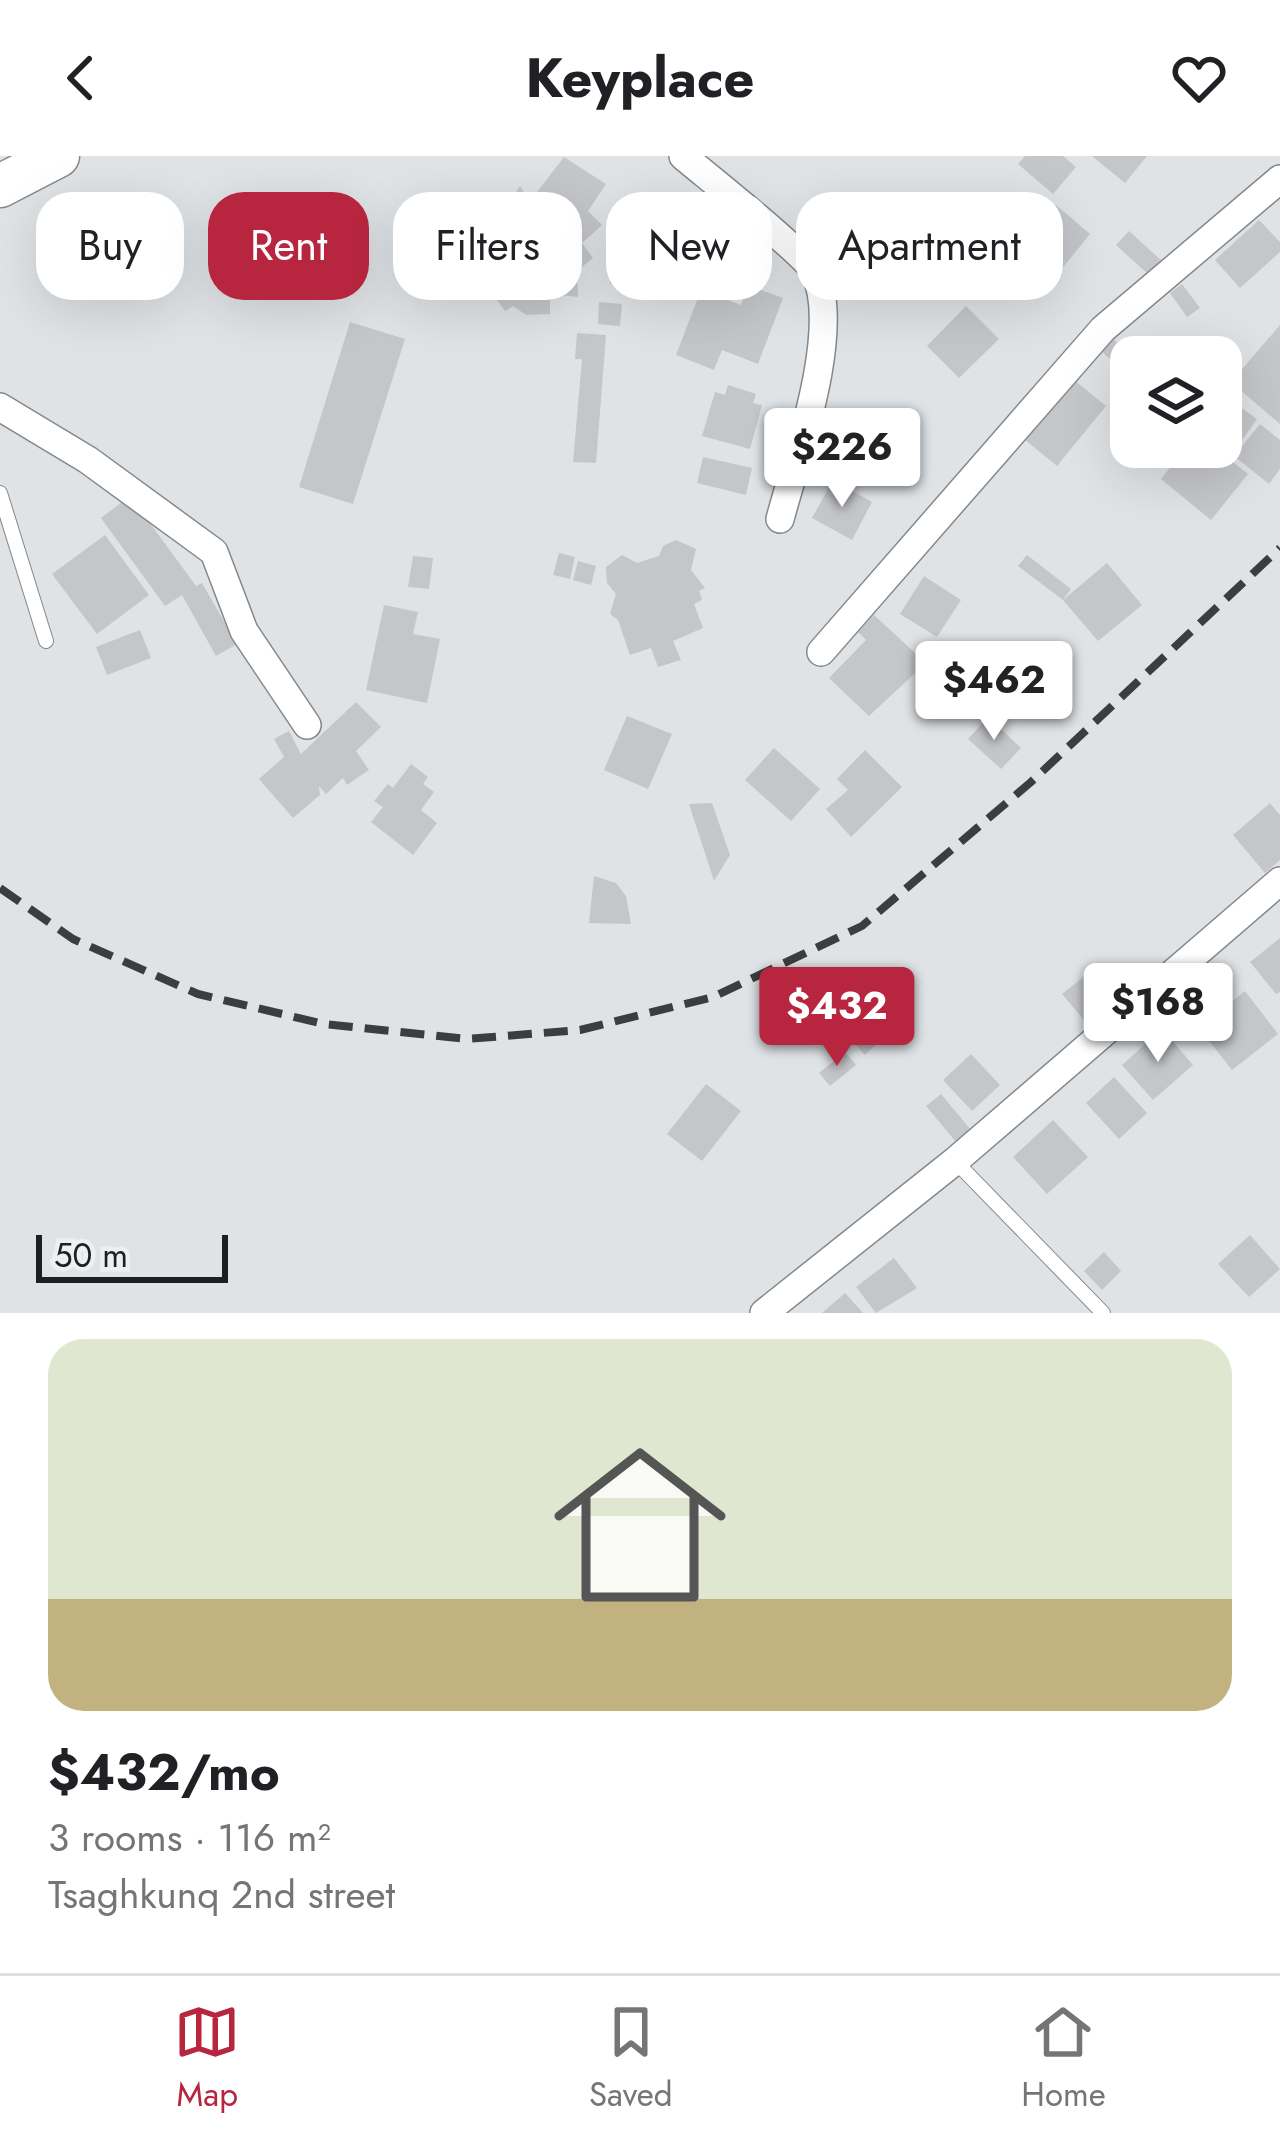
<!DOCTYPE html>
<meta charset="utf-8">
<style>
:root{--surface:#fff;--page:#f2f2f2;--text:#202124;--muted:#757577;--line:#e0e0e0;--accent:#b7263e}
body{margin:0;font-family:Jost,sans-serif;background:var(--page);color:var(--text);height:100vh;display:flex;flex-direction:column;font-size:45px;white-space:nowrap}
*{box-sizing:border-box;margin:0}
p{font-size:39px;color:var(--muted)}
.icon{flex:none;width:66px;height:66px;fill:none;stroke:currentColor;stroke-width:2;stroke-linecap:round;stroke-linejoin:round}
.map{position:relative;height:1157px;overflow:hidden}
.drawer{display:flex;flex-direction:column;background:var(--surface);flex:1}
.drawer>*{flex:none}
.top-card{position:absolute;left:36px;top:36px;width:1209px;height:108px;display:flex;gap:24px}
.fabs{position:absolute;left:1110px;top:180px;display:grid;gap:24px}
.fabs a{display:grid;place-items:center;width:132px;height:132px;border-radius:24px;background:var(--surface);box-shadow:0 12px 48px #0002;font-size:60px}
.scale{position:absolute;left:36px;bottom:30px;width:192px;box-sizing:border-box;padding-left:12px;border:6px solid #1e1f20;border-top:0;font-size:33px;line-height:42px;white-space:nowrap;color:#1e1f20;-webkit-text-stroke:9px #ecf0f3;paint-order:stroke}
.price{position:absolute;translate:-50% -102px;padding:0 27px;border-radius:12px;background:#fff;color:#222;font-size:39px;line-height:78px;filter:drop-shadow(0 3px 6px #0008)}
.price::after{content:'';position:absolute;left:50%;top:72px;width:36px;height:27px;margin-left:-18px;background:inherit;clip-path:polygon(0 0,100% 0,50% 100%)}
.price.selected{background:var(--accent);color:#fff}
ul{padding:0;list-style:none}
li{display:grid;align-content:center;gap:24px;height:636px;padding:0 48px}
li+li{border-top:3px solid var(--line)}
li span{display:grid;place-items:center;height:372px;border-radius:36px;color:#555}
li>.icon{margin-inline-start:auto}
span .icon{width:216px;height:216px;fill:#fffc;stroke-width:1}
li b{font-size:51px}
.pill{padding:0 42px;border-radius:36px;background:var(--surface);box-shadow:0 12px 48px #0002;font-size:42px;line-height:108px}
.pill.selected{background:var(--accent);color:#fff}
header{display:flex;justify-content:space-between;align-items:center;height:156px;padding:0 48px;background:var(--surface);font-size:54px;font-weight:700}
.tabs{display:flex;justify-content:space-around;align-items:center;height:168px;border-top:3px solid var(--line);background:var(--surface);font-size:33px;color:var(--muted)}
.tabs a{display:grid;justify-items:center;gap:6px}
.tabs .selected{color:var(--accent)}
.map>svg:first-child{display:block}
.building{fill:#c4c6ca}
.lines{fill:none;stroke-linecap:round;stroke-linejoin:round}
.service-casing{stroke:#84888b;stroke-width:16}
.minor-casing{stroke:#84888b;stroke-width:30}
.primary-casing{stroke:#84888b;stroke-width:45}
.service{stroke:#fff;stroke-width:14}
.minor{stroke:#fff;stroke-width:27}
.primary{stroke:#fff;stroke-width:42}
.rail{stroke:#3b3d3e;stroke-width:8;stroke-dasharray:24 12;stroke-linecap:butt}
</style>
<header><svg class="icon" aria-label="back" viewBox="0 0 24 24"><path d="M15 5l-7 7 7 7"/></svg>Keyplace<svg class="icon" aria-label="heart" viewBox="0 0 24 24"><path d="M12 20l-8-8c-3-5 5-10 8-4 3-6 11-1 8 4z"/></svg></header>
<div class="map">
<svg width="1280" height="1157" viewBox="0 0 1280 1157">
<rect width="100%" height="100%" fill="#dfe3e6"/>
<path class="building" d="M1025,0h38l13,11 -23,27 -35,-30z
M1092,0h55l-22,27z
M564,1l42,27 -18,27 14,14 -20,18 11,15 -16,13 1,26 -28,-3v20l-24,1 -13,-9 -8,5 -22,-30 7,-6 -14,-22 44,-67 14,22 8,-5 -8,-7z
M1056,49l34,29 -43,53 -35,-28z
M685,50l72,27 -26,66 -72,-28z
M1259,64l21,22v10l-40,36 -25,-28z
M1129,75l34,31 -13,14 -34,-31z
M616,105l21,6 -6,21 -21,-5z
M1182,128l18,24 -13,9 -17,-24z
M748,129l35,13 -25,66 -36,-14 -8,20 -38,-15 25,-65 40,15z
M599,146l23,2 -2,22 -22,-2z
M966,150l33,33 -40,39 -32,-32z
M350,166l55,17 -52,165 -54,-17z
M1280,169v99l-49,-42z
M577,177l29,2 -10,128 -23,-1 9,-103h-7z
M1113,183l22,18 -4,46 -20,-16 13,-16 -22,-19z
M1073,223l33,27 -49,60 -33,-27z
M728,229l28,9 -3,9 9,2 -12,44 -48,-13 13,-44 10,3z
M1225,240l32,23 -19,27 -17,-12z
M1260,268l20,16v29l-11,15 -35,-28z
M1202,291h12l34,27 -37,46 -50,-41 20,-25 9,7z
M703,301l49,11 -6,27 -49,-12z
M833,324l39,22 -20,38 -40,-22z
M130,340l66,90 6,-3 35,61 -21,12 -34,-61 -17,11 -64,-88z
M105,379l44,60 -52,39 -45,-60z
M676,384l20,9 -5,21 14,18 -6,3 3,9 -8,4 9,24 -30,13 8,19 -23,7 -7,-19 -21,7 -12,-35 -8,-6 6,-20 -9,-11 -1,-16 16,-12 15,8 22,-7 4,-10z
M559,397l16,4 -5,22 -17,-4z
M1027,399l44,34 -8,11 44,-37 35,42 -44,36 -35,-41 -45,-34z
M413,400l20,2 -4,31 -21,-2z
M578,405l18,5 -5,19 -18,-5z
M924,420l37,24 -24,37 -37,-23z
M384,449l34,7 -5,22 27,5 -13,64 -61,-13z
M874,459l52,48 -57,53 -40,-38 37,-38 -8,-8z
M140,474l11,28 -44,17 -11,-28z
M996,489l40,42 -35,33 -40,-41z
M356,546l25,25 -25,24 13,19 -22,15 -4,-7 -17,16 -7,-8 1,9 -27,23 -34,-39 25,-22 -10,-18 15,-8 12,23z
M627,560l45,18 -24,55 -44,-19z
M988,561l33,31 -20,21 -33,-30z
M774,592l46,41 -29,32 -46,-41z
M865,594l37,37 -51,50 -25,-28 22,-19 -11,-11z
M411,608l17,13 -5,7 11,8 -13,18 16,13 -24,32 -42,-33 12,-15 -9,-6 14,-17 5,4z
M712,647l18,52 -16,26 -25,-77z
M1270,647l10,12v45l-15,13 -32,-38z
M594,720l22,7 10,13 5,28 -42,-1z
M1280,782v54l-4,2 -26,-32z
M1092,814l27,32 -30,24 -27,-32z
M1245,835l33,43 -46,36 -33,-42z
M900,839l13,14 -48,46 -14,-15z
M1162,873l31,36 -40,35 -31,-35z
M845,896l11,13 -26,21 -11,-13z
M971,898l29,31 -28,26 -29,-31z
M1114,921l33,36 -28,26 -33,-36z
M706,928l35,27 -39,50 -35,-27z
M941,938l30,36 -15,12 -30,-36z
M1053,964l35,37 -41,37 -34,-37z
M1250,1079l30,34 -31,28 -31,-33z
M1104,1096l17,19 -19,19 -18,-19z
M894,1102l23,30 -41,25 -20,-26z
M845,1137l18,20h-41z"/>
<g class="lines">
<defs>
<path id="service" d="M0,337l46,148
M955,1005l148,152"/>
<path id="minor" d="M683,0c21,18 125,100 132,117 27,57 -19,186 -35,246
M0,251l88,53 126,92 30,79 63,94
M821,496l282,-323 177,-150
M764,1157l191,-152 325,-280"/>
<path id="primary" d="M0,30l58,-30"/>
</defs>
<use href="#service" class="service-casing"/>
<use href="#minor" class="minor-casing"/>
<use href="#primary" class="primary-casing"/>
<use href="#service" class="service"/>
<use href="#minor" class="minor"/>
<use href="#primary" class="primary"/>
<path class="rail" d="M0,732l73,51 125,55 126,30 143,15 113,-9 133,-33 149,-71 169,-144 249,-234"/>
</g>
</svg>
<div class="fabs">
<a><svg class="icon" aria-label="layers" viewBox="0 0 24 24"><path d="M12 4l9 5-9 5-9-5zM3 14l9 5 9-5"/></svg></a>
</div>
<div class="scale">50 m</div>
<b class="price" style="left:842px;top:354px">$226</b>
<b class="price" style="left:994px;top:587px">$462</b>
<b class="price" style="left:1158px;top:909px">$168</b>
<b class="price selected" style="left:837px;top:913px">$432</b>
<div class="top-card">
<a class="pill">Buy</a>
<a class="pill selected">Rent</a>
<a class="pill">Filters</a>
<a class="pill">New</a>
<a class="pill">Apartment</a>
</div>
</div>
<section class="drawer">
<ul>
<li><span style="background:linear-gradient(#dfe7d0 70%,#c2b280 0)"><svg class="icon" aria-label="home" viewBox="0 0 24 24"><path d="M3 11l9-7 9 7M6 9v11h12V9"/></svg></span><div><b>$432/mo</b><p>3 rooms · 116 m²</p><p>Tsaghkunq 2nd street</p></div></li>
</ul>
</section>
<nav class="tabs">
<a class="selected"><svg class="icon" aria-label="map" viewBox="0 0 24 24"><path d="M3 6l6-2 6 2 6-2v14l-6 2-6-2-6 2zM9 4v14M15 6v14"/></svg>Map</a>
<a><svg class="icon" aria-label="saved" viewBox="0 0 24 24"><path d="M7 4h10v16l-5-4-5 4z"/></svg>Saved</a>
<a><svg class="icon" aria-label="home" viewBox="0 0 24 24"><path d="M3 11l9-7 9 7M6 9v11h12V9"/></svg>Home</a>
</nav>
